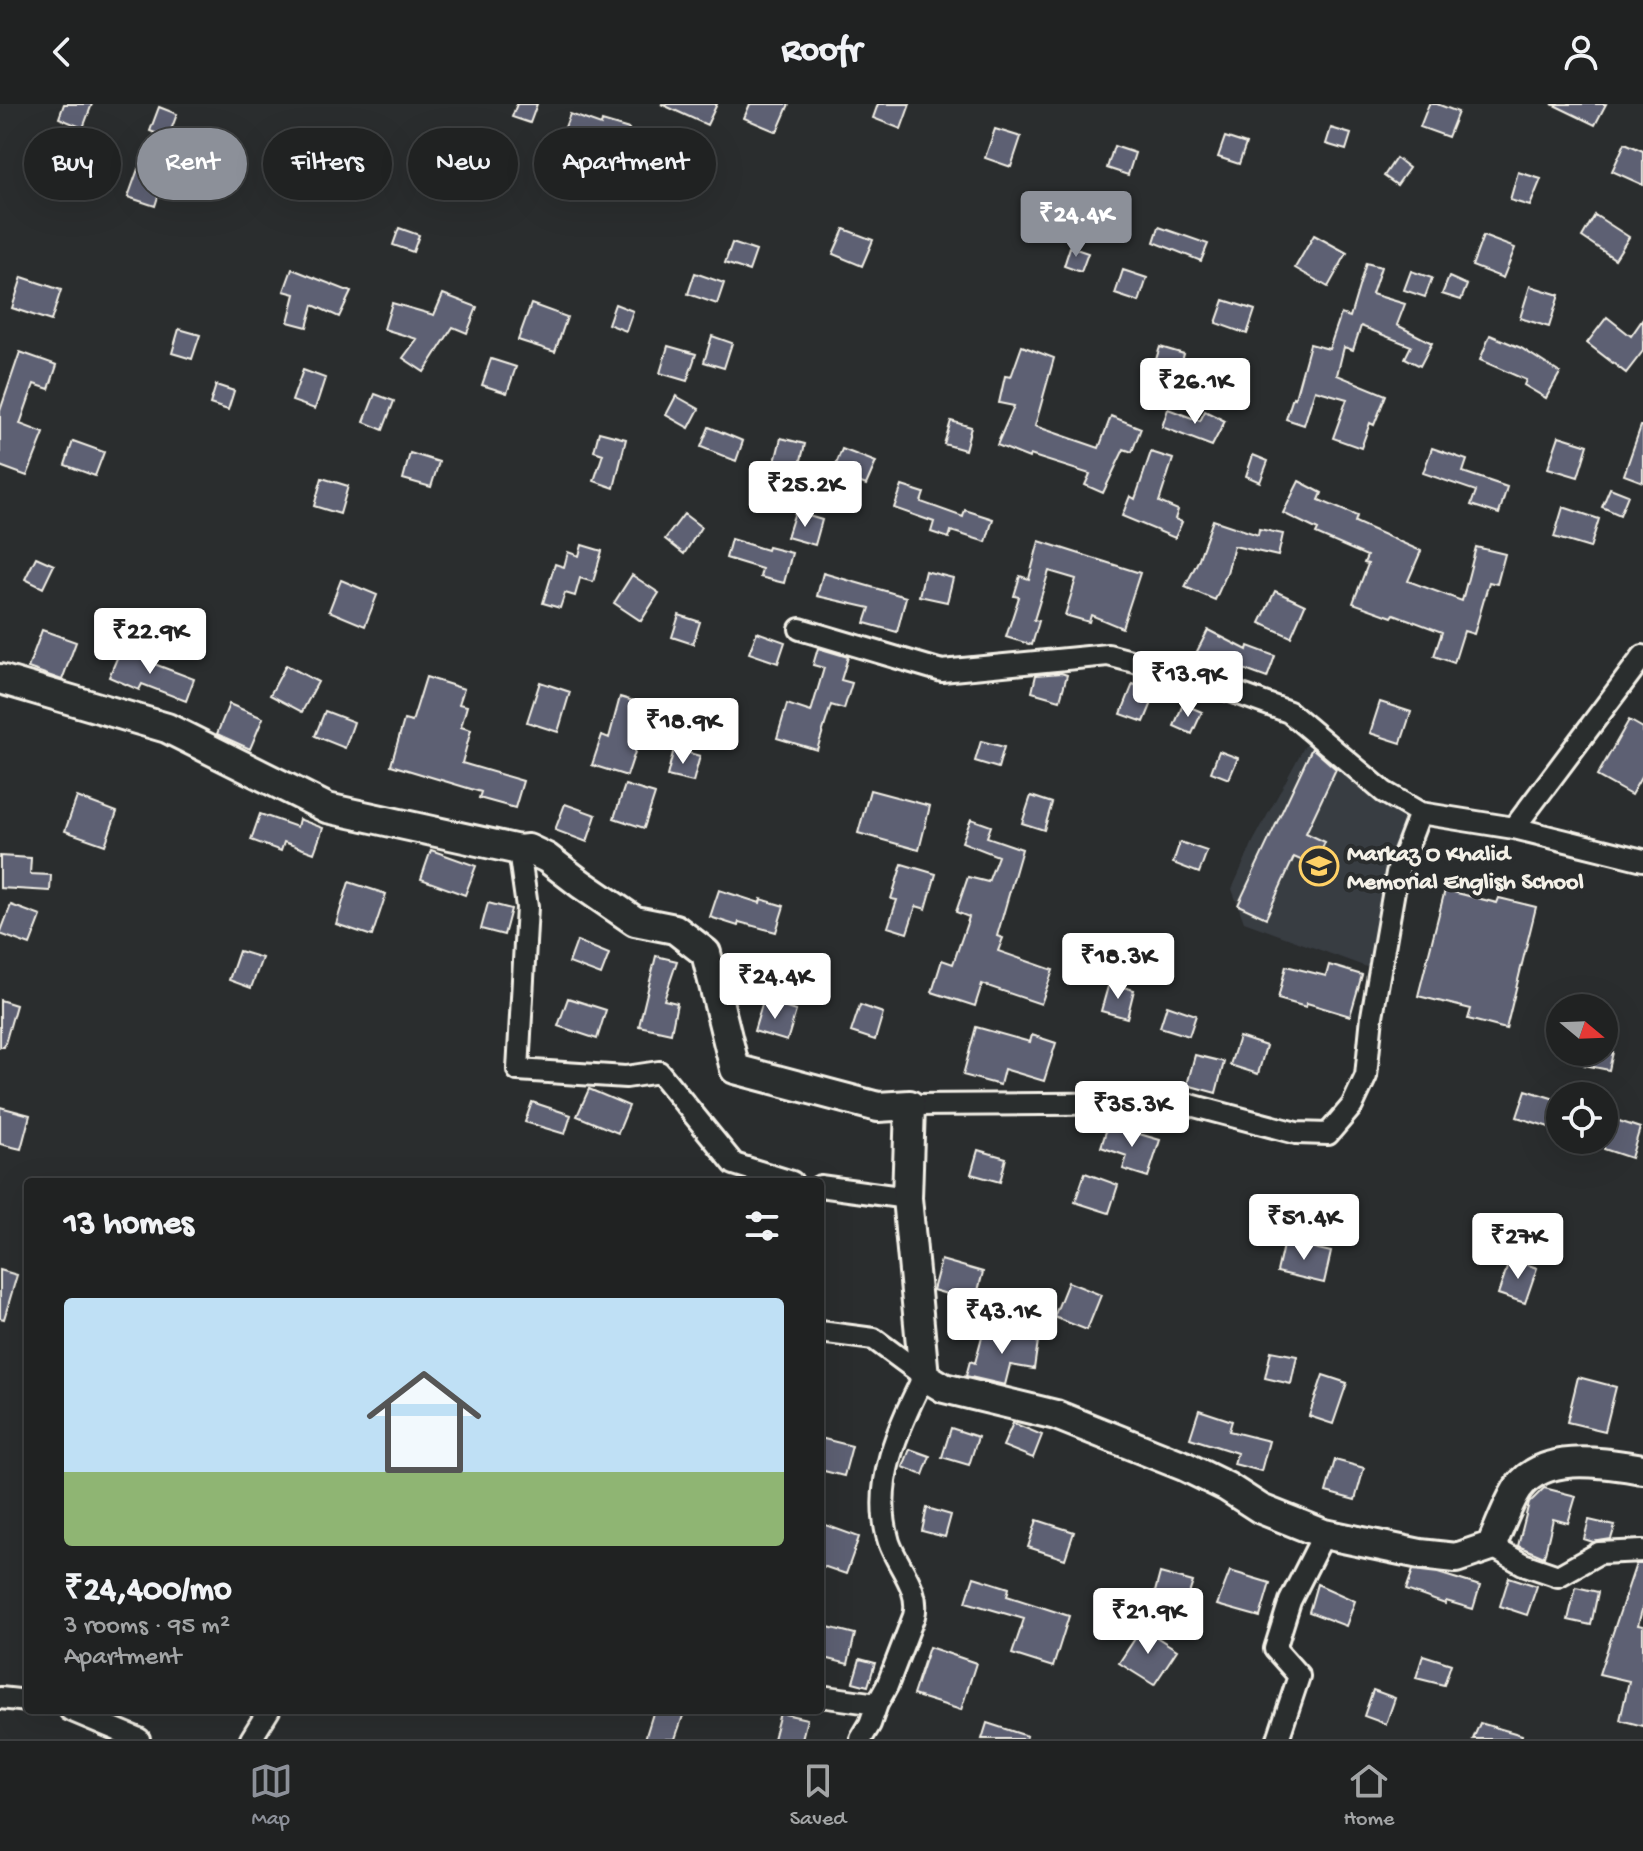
<!DOCTYPE html>
<meta charset="utf-8">
<style>
:root{--surface:#202222;--page:#2d2f2f;--text:#f1f3f6;--muted:#a2a4a5;--line:#3d3f40;--accent:#8c9099}
body{margin:0;font-family:"Gochi Hand",sans-serif;background:var(--page);color:var(--text);height:100vh;display:flex;flex-direction:column;font-size:30px;white-space:nowrap}
*{box-sizing:border-box;margin:0}
p{font-size:26px;color:var(--muted)}
.icon{flex:none;width:44px;height:44px;fill:none;stroke:currentColor;stroke-width:2;stroke-linecap:round;stroke-linejoin:round}
.map{position:relative;flex:1;overflow:hidden}
.sheet{position:absolute;left:24px;top:1074px;width:800px;height:536px;display:flex;flex-direction:column;background:var(--surface);border-radius:8px;box-shadow:0 8px 32px #0002,0 0 0 2px var(--line)}
.sheet>*{flex:none}
.hud{position:absolute;left:24px;top:24px;width:800px;height:72px;display:flex;gap:16px}
.needle{width:52px;rotate:109deg}
.buttons{position:absolute;left:1546px;top:890px;display:grid;gap:16px}
.buttons a{display:grid;place-items:center;width:72px;height:72px;border-radius:50%;background:var(--surface);box-shadow:0 8px 32px #0002,0 0 0 2px var(--line);font-size:40px}
.price{position:absolute;translate:-50% -68px;padding:0 18px;border-radius:8px;background:#fff;color:#222;font-size:26px;line-height:52px;filter:drop-shadow(0 2px 4px #0008)}
.price::after{content:'';position:absolute;left:50%;top:48px;width:24px;height:18px;margin-left:-12px;background:inherit;clip-path:polygon(0 0,100% 0,50% 100%)}
.price.active{background:var(--accent);color:#fff}
ul{padding:0;list-style:none}
li{display:grid;align-content:center;gap:16px;height:424px;padding:0 40px}
li span{display:grid;place-items:center;height:248px;border-radius:8px;color:#555}
li>.icon{margin-inline-start:auto}
span .icon{width:144px;height:144px;fill:#fffc;stroke-width:1}
li b{font-size:34px}
h2{display:flex;justify-content:space-between;align-items:center;height:96px;padding:0 40px;font-size:34px}
.chip{padding:0 28px;border-radius:36px;background:var(--surface);box-shadow:0 8px 32px #0002,0 0 0 2px var(--line);font-size:28px;line-height:72px}
.chip.active{background:var(--accent);color:#fff}
header{display:flex;justify-content:space-between;align-items:center;height:104px;padding:0 40px;background:var(--surface);font-size:36px;font-weight:800}
.dock{display:flex;justify-content:space-around;align-items:center;height:112px;border-top:2px solid var(--line);background:var(--surface);font-size:22px;color:var(--muted)}
.dock a{display:grid;justify-items:center;gap:4px}
.dock .active{color:var(--accent)}
.map>svg:first-child{display:block}
.built{fill:#393d43}
.building{fill:#5d6173;stroke:#f4f1e8;stroke-width:2}
.lines{fill:none;stroke-linecap:round;stroke-linejoin:round}
.minor-casing{stroke:#f4f1e8;stroke-width:26}
.secondary-casing{stroke:#f4f1e8;stroke-width:34}
.minor{stroke:#2a2d2e;stroke-width:20}
.secondary{stroke:#2a2d2e;stroke-width:28}
.labels{text-anchor:middle;stroke-width:8;stroke-linejoin:round;paint-order:stroke}
.poi-label{font-size:24px;font-weight:bold;fill:#f4f1e8;stroke:#2a2d2e;text-anchor:start}
</style>
<header><svg class="icon" aria-label="back" viewBox="0 0 24 24"><path d="M15 5l-7 7 7 7"/></svg>Roofr<svg class="icon" aria-label="person" viewBox="0 0 24 24"><circle cx="12" cy="8" r="4"/><path d="M4 21q1-7 8-7t8 7"/></svg></header>
<div class="map">
<svg width="1643" height="1635" viewBox="0 0 1643 1635">
<rect width="100%" height="100%" fill="#2a2d2e"/>
<filter id="ink" filterUnits="userSpaceOnUse"><feTurbulence type="fractalNoise" baseFrequency=".0125" numOctaves="2"/><feDisplacementMap in="SourceGraphic" scale="16" xChannelSelector="R" yChannelSelector="G"/><feConvolveMatrix kernelMatrix="1 2 1 2 8 2 1 2 1" color-interpolation-filters="sRGB"/></filter>
<g filter="url(#ink)">
<path class="built" d="M1313,632l92,84 -33,149 -128,-47 -12,-33 21,-47 51,-95z"/>
<path class="building" d="M64,0h28l-9,24 -24,-10z
M517,0h20l-7,19 -18,-6z
M661,0h56l-10,21z
M750,0h39l-12,28 -33,-14z
M878,0h32l-9,25 -28,-11z
M1429,0h8l21,8 -10,25 -28,-10z
M1552,0h54l-11,21z
M159,3l18,7 -9,24 -18,-7z
M570,10l31,11 1,-4 27,8 -7,25 -61,-16z
M1331,24l20,6 -5,16 -20,-6z
M995,25l26,8 -10,30 -26,-9z
M1225,33l21,7 -7,20 -21,-7z
M1625,39l18,8v34l-31,-14z
M1114,42l21,7 -7,22 -21,-7z
M1396,54l13,10 -12,17 -13,-9z
M635,55l31,10 -7,22 -31,-9z
M346,56l26,9 -9,25 -26,-9z
M138,65l26,9 -9,28 -27,-9z
M1518,68l23,7 -11,27 -20,-6z
M1595,111l34,22 -14,22 -33,-22z
M1159,123l49,17 -7,17 -47,-19z
M399,124l20,7 -6,17 -20,-7z
M844,125l29,11 -11,26 -29,-12z
M1314,131l33,18 -19,34 -33,-19z
M1483,132l32,12 -12,30 -31,-12z
M732,139l24,8 -7,20 -24,-8z
M1070,143l18,6 -7,19 -17,-6z
M1366,159l15,4 -9,27 33,10 -8,21 35,18 -12,23 -15,-8 6,-12 -50,-20 -8,24 -9,-3 -7,28 49,20 -12,30 -4,-2 -9,25 -28,-10 14,-39 -32,-9 -11,35 -18,-6 7,-22 2,1 15,-54 19,5 12,-35 9,3z
M292,165l59,23 -12,25 -26,-12 -6,22 -19,-5 7,-28 -11,-3z
M1123,166l24,8 -8,24 -24,-8z
M1411,167l21,7 -7,19 -21,-7z
M695,169l29,10 -7,21 -29,-10z
M22,173l39,13 -10,31 -39,-13z
M1449,173l18,8 -6,15 -19,-6z
M1530,182l29,9 -10,32 -29,-9z
M443,190l34,13 -10,26 -14,-6 -29,45 -21,-14 14,-19 -33,-10 8,-26 42,12z
M1224,196l31,10 -8,24 -31,-11z
M531,200l36,13 -12,35 -37,-12z
M615,200l18,7 -7,20 -18,-7z
M1607,213l24,19 12,-17v32l-17,22 -39,-30z
M179,225l21,6 -8,24 -20,-6z
M1490,231l31,13 39,25 -14,25 -22,-13 2,-5 -46,-20z
M712,232l20,7 -8,25 -20,-6z
M668,242l28,8 -9,27 -27,-8z
M1022,242l32,12 -19,68 64,22 12,-32 30,12 -9,24 -8,-3 -21,44 -18,-8 5,-11 -60,-19 -1,3 -32,-13 17,-39 -15,-3 6,-27 6,1z
M1160,243l24,7 -9,31 -25,-7z
M20,248l37,13 -8,24 -15,-5 -14,40 24,9 -17,43 -27,-10v-55z
M491,255l25,8 -9,26 -25,-8z
M303,266l22,8 -10,31 -23,-8z
M216,281l18,6 -6,19 -18,-6z
M375,290l19,7 -11,29 -19,-8z
M676,292l23,13 -10,19 -23,-13z
M1168,305l32,12 5,-10 20,10 -13,25 -50,-19z
M951,317l20,6 -6,23 -21,-6z
M1641,322h2v56l-19,-7z
M709,323l34,14 -7,20 -35,-14z
M599,328l27,7 -12,49 -20,-7 9,-27 -9,-3z
M1559,332l29,9 -10,32 -30,-9z
M781,334l24,6 -6,24 -24,-6z
M73,337l31,11 -9,24 -30,-11z
M1432,344l35,12 -4,12 44,15 -8,27 -28,-9 5,-14 -53,-18z
M842,345l34,13 -10,23 -33,-13z
M1151,348l22,7 -14,43 19,8 -3,9 7,3 -7,16 -53,-22 8,-20 5,3z
M410,349l29,9 -8,25 -28,-8z
M1253,351l15,6 -8,21 -14,-6z
M322,374l26,8 -8,28 -26,-8z
M1299,377l23,12 -3,7 38,16 -2,6 66,29 -13,30 54,20 14,-54 29,7 -8,30 -8,-2 -15,52 -10,-3 -10,32 -20,-7 8,-24 -48,-18 -2,3 -39,-14 15,-39 -4,-1 3,-7 -51,-22 2,-4 -35,-17z
M902,382l22,7 -3,9 42,15 2,-7 28,9 -7,23 -35,-11 -2,7 -18,-6 3,-10 -40,-14z
M1610,384l18,7 -8,20 -18,-8z
M1563,403l36,12 -9,29 -36,-11z
M795,408l27,8 -7,25 -28,-8z
M684,410l17,13 -17,27 -19,-15z
M1213,416l45,15 1,-6 24,5 -5,22 -44,-10 -7,27 -12,27 -30,-13 13,-26z
M731,435l36,11 1,-3 24,6 -8,30 -24,-6 2,-8 -36,-11z
M1039,437l101,32 -18,55 -31,-13 -2,7 -24,-7 11,-36 -27,-8 -15,49 5,1 -7,24 -26,-8 13,-40 -5,-1 6,-20 9,3z
M582,441l20,6 -9,31 -13,-4 -5,18 -10,-3 -5,15 -17,-5 12,-39 9,3 4,-15 11,4z
M36,453l18,8 -11,23 -18,-9z
M925,467l28,7 -6,24 -28,-6z
M823,469l83,24 -9,35 -32,-9 5,-15 -53,-12z
M632,471l27,18 -18,28 -27,-18z
M341,476l36,15 -12,31 -36,-15z
M1275,487l30,14 -14,32 -31,-14z
M679,511l21,7 -7,22 -21,-7z
M42,526l34,12 -14,38 -34,-12z
M1208,526l39,20 1,-4 27,10 -8,22 -49,-18 -5,11 -22,-8z
M757,528l28,10 -7,21 -29,-10z
M818,544l30,9 -7,23 11,3 -8,26 -13,-4 -14,45 -40,-12 10,-34 24,8 13,-44 -11,-3z
M120,547l74,28 -8,22 -44,-17 -3,6 -30,-13z
M286,561l32,17 -16,30 -32,-17z
M1061,569l6,2 -7,25 -28,-8 4,-17z
M426,573l38,12 -5,15 8,2 -6,21 10,3 -9,33 61,18 -8,27 -36,-10 2,-6 -90,-27 13,-45 8,2z
M540,578l30,10 -12,40 -31,-10z
M1133,580l23,9 -12,29 -23,-8z
M620,593l34,10 -9,31 -5,-1 -13,39 -35,-11 10,-30 7,3z
M1380,598l31,10 -10,31 -31,-10z
M229,600l34,14 -13,31 -33,-15z
M1183,600l19,8 -10,22 -18,-8z
M325,607l29,11 -9,26 -30,-12z
M1629,616l14,8v46l-12,21 -34,-19z
M981,637l23,6 -6,21 -23,-7z
M1312,644l24,21 -30,64 19,9 -11,24 -20,-9 -28,61 -28,-13z
M674,645l26,7 -7,26 -26,-6z
M1219,647l19,7 -9,21 -18,-7z
M625,681l30,9 -11,34 -30,-10z
M870,686l60,16 -11,44 -61,-17z
M1031,692l21,7 -8,27 -22,-7z
M77,693l40,15 -12,33 -40,-14z
M565,700l31,11 -9,27 -32,-12z
M260,710l37,13 2,-8 24,9 -9,25 -30,-11 -3,9 -30,-11z
M971,715l20,7 -4,11 35,12 -25,87 6,2 -5,13 55,19 -12,34 -59,-20 -7,22 -43,-14 10,-32 11,4 16,-47 -13,-5 12,-35 20,5 10,-26 -36,-14z
M1180,738l27,9 -8,22 -26,-10z
M431,746l45,16 -11,29 -44,-16z
M0,752l31,2 -1,16 21,1 -1,16 -50,-3z
M902,760l34,10 -10,35 -10,-3 -9,27 -19,-6 9,-27 -6,-1z
M349,778l37,12 -14,42 -36,-12z
M719,786l41,13 1,-4 23,7 -8,26 -37,-10 -1,4 -28,-9z
M1445,786l52,13 2,-5 37,9 -30,122 -38,-10 3,-10 -53,-13z
M488,799l23,6 -7,26 -23,-6z
M11,801l30,11 -11,29 -30,-11z
M577,837l32,13 -8,21 -32,-12z
M239,847l23,7 -11,30 -22,-8z
M656,852l21,5 -13,39 13,3 -6,30 -32,-7z
M1329,861l33,10 -12,41 -43,-13 -1,4 -28,-8 8,-33 40,10z
M1109,879l25,7 -7,28 -26,-7z
M568,894l38,12 -9,29 -39,-13z
M0,896l16,5 -12,42h-4z
M763,897l33,10 -9,30 -33,-10z
M860,901l23,8 -8,27 -24,-8z
M1167,901l29,10 -7,21 -29,-9z
M976,923l54,15 2,-7 24,8 -12,38 -40,-12 -4,16 -37,-10z
M1239,933l27,9 -8,28 -28,-9z
M1587,948h26l-4,18 -25,-5z
M1195,951l29,7 -8,31 -29,-8z
M589,985l40,17 -11,27 -41,-17z
M1526,986l32,10 -9,27 -32,-10z
M532,998l39,13 -6,19 -40,-12z
M0,1003l30,8 -9,34 -21,-5z
M1604,1012l36,12 -9,30 -27,-9z
M1108,1021l52,15 -12,37 -25,-8 4,-13 -26,-9z
M978,1046l28,8 -6,24 -29,-8z
M1085,1069l33,12 -9,28 -34,-11z
M1284,1137l47,11 -7,31 -47,-11z
M1510,1155l27,9 -12,35 -27,-9z
M941,1156l42,12 -8,30 -42,-12z
M0,1166l17,5 -13,44 -4,-1z
M1068,1178l33,13 -14,35 -33,-13z
M984,1225l54,12 -4,28 -24,-4 -5,20 -39,-9 4,-15 5,2z
M1271,1247l26,5 -6,28 -26,-6z
M1323,1271l24,8 -14,41 -24,-8z
M1578,1273l38,10 -11,44 -38,-9z
M1199,1306l33,11 -3,10 40,10 -8,30 -27,-7 3,-11 -47,-15z
M1013,1319l29,12 -9,23 -30,-12z
M951,1324l27,9 -9,28 -27,-8z
M820,1334l32,8 -8,30 -24,-6z
M910,1345l20,7 -7,19 -20,-8z
M1335,1356l29,8 -9,32 -29,-8z
M1544,1384l32,8 -8,27 -15,-4 -9,38 -26,-11 11,-43z
M927,1404l24,7 -6,22 -23,-6z
M1037,1416l37,12 -9,27 -37,-12z
M1589,1416l26,6 -4,13 -18,3 -9,-3z
M820,1419l39,14 -13,37 -26,-9z
M1636,1460h7v42l-5,19 5,1v100l-23,-6 9,-39 -30,-7z
M1413,1466l25,3 42,13 -7,23 -27,-8 -1,3 -39,-14z
M1230,1467l40,12 -10,34 -43,-12z
M1160,1469l33,9 -12,36 -30,-11z
M974,1473l35,11 -2,8 62,20 -16,51 -41,-13 12,-35 -58,-17z
M1509,1473l28,9 -10,29 -27,-9z
M1317,1480l38,17 -9,25 -37,-14z
M1576,1483l22,5 -7,33 -23,-5z
M828,1523l27,7 -7,30 -27,-7z
M1142,1524l35,22 -23,35 -35,-22z
M929,1543l47,16 -15,47 -48,-15z
M1423,1551l28,9 -7,21 -28,-7z
M860,1555l15,4 -7,23 -15,-4z
M1373,1586l22,8 -9,26 -22,-8z
M654,1606h31l-10,29h-30z
M780,1609l27,6 -5,20h-29z
M987,1619l40,13 -1,3h-44z
M1480,1619l42,12 -1,4h-48z"/>
<g class="lines">
<defs>
<path id="minor" d="M800,525l142,42 166,-16 84,22 97,35 95,80 36,21 94,15 129,32
M1514,724l129,-172
M519,746l8,57 -9,163 108,7 33,-5 75,92 58,18
M910,1001l273,-2 113,30 32,1 24,-28 14,-30 6,-60 25,-143 23,-60
M820,1082l87,12
M820,1228l54,7 50,37c-25,50 -53,108 -35,166 8,24 32,47 25,74l-27,70 -10,18 -57,-8
M1491,1442l32,18 35,12 41,-23 44,-2
M0,1594l28,3
M70,1606l69,29
M251,1635l18,-29
M861,1635l9,-15 7,-20
M1278,1635l21,-63 -24,-27 15,-48 34,-67"/>
<path id="secondary" d="M0,575l167,49 160,80 192,42 9,-1 19,9 34,26 54,37 40,8 31,24 29,116 143,38 32,-2 -3,93 17,178 20,12 112,27 128,51 43,21 34,22 63,25 96,20 36,4 35,-12c9,-19 16,-41 27,-58 27,-37 86,-25 125,-19"/>
</defs>
<use href="#minor" class="minor-casing"/>
<use href="#secondary" class="secondary-casing"/>
<use href="#minor" class="minor"/>
<use href="#secondary" class="secondary"/>
</g>
</g>
<defs>
<symbol id="school-ring" viewBox="-11 -11 22 22"><circle r="9.5" fill="#2a2d2e" stroke="#ffd166" stroke-width="1.5"/><path d="M0-5L7-2L0 1L-7-2ZM-4 1L0 2.5L4 1V4Q0 6-4 4Z" fill="#ffd166"/></symbol>
</defs>
<g fill-rule="evenodd">
<use href="#school-ring" x="1297" y="740" width="44" height="44"/>
</g>
<g class="labels">
<g class="poi-label">
<text x="1347" y="756">Markaz O Khalid<tspan x="1347" dy="28">Memorial English School</tspan></text>
</g>
</g>
</svg>
<div class="buttons">
<a><svg class="needle" viewBox="-14 -14 28 28"><path d="M0-13l5 13h-10z" fill="#e53935"/><path d="M0 13l5-13h-10z" fill="#a2a4a5"/></svg></a>
<a><svg class="icon" aria-label="locate" viewBox="0 0 24 24"><circle cx="12" cy="12" r="6"/><path d="M12 2v4M12 18v4M2 12h4M18 12h4"/></svg></a>
</div>
<b class="price active" style="left:1076px;top:155px">₹24.4K</b>
<b class="price" style="left:1195px;top:322px">₹26.1K</b>
<b class="price" style="left:805px;top:425px">₹25.2K</b>
<b class="price" style="left:150px;top:572px">₹22.9K</b>
<b class="price" style="left:1188px;top:615px">₹13.9K</b>
<b class="price" style="left:683px;top:662px">₹18.9K</b>
<b class="price" style="left:1118px;top:897px">₹18.3K</b>
<b class="price" style="left:775px;top:917px">₹24.4K</b>
<b class="price" style="left:1132px;top:1045px">₹35.3K</b>
<b class="price" style="left:1304px;top:1158px">₹51.4K</b>
<b class="price" style="left:1518px;top:1177px">₹27K</b>
<b class="price" style="left:1002px;top:1252px">₹43.1K</b>
<b class="price" style="left:1148px;top:1552px">₹21.9K</b>
<div class="hud">
<a class="chip">Buy</a>
<a class="chip active">Rent</a>
<a class="chip">Filters</a>
<a class="chip">New</a>
<a class="chip">Apartment</a>
</div>
<section class="sheet">
<h2>13 homes<svg class="icon" aria-label="filters" viewBox="0 0 24 24"><path d="M4 7h16M4 17h16"/><circle cx="9" cy="7" r="2"/><circle cx="15" cy="17" r="2"/></svg></h2>
<ul>
<li><span style="background:linear-gradient(#bfe0f5 70%,#8fb573 0)"><svg class="icon" aria-label="home" viewBox="0 0 24 24"><path d="M3 11l9-7 9 7M6 9v11h12V9"/></svg></span><div><b>₹24,400/mo</b><p>3 rooms · 95 m²</p><p>Apartment</p></div></li>
</ul>
</section>
</div>
<nav class="dock">
<a class="active"><svg class="icon" aria-label="map" viewBox="0 0 24 24"><path d="M3 6l6-2 6 2 6-2v14l-6 2-6-2-6 2zM9 4v14M15 6v14"/></svg>Map</a>
<a><svg class="icon" aria-label="saved" viewBox="0 0 24 24"><path d="M7 4h10v16l-5-4-5 4z"/></svg>Saved</a>
<a><svg class="icon" aria-label="home" viewBox="0 0 24 24"><path d="M3 11l9-7 9 7M6 9v11h12V9"/></svg>Home</a>
</nav>
